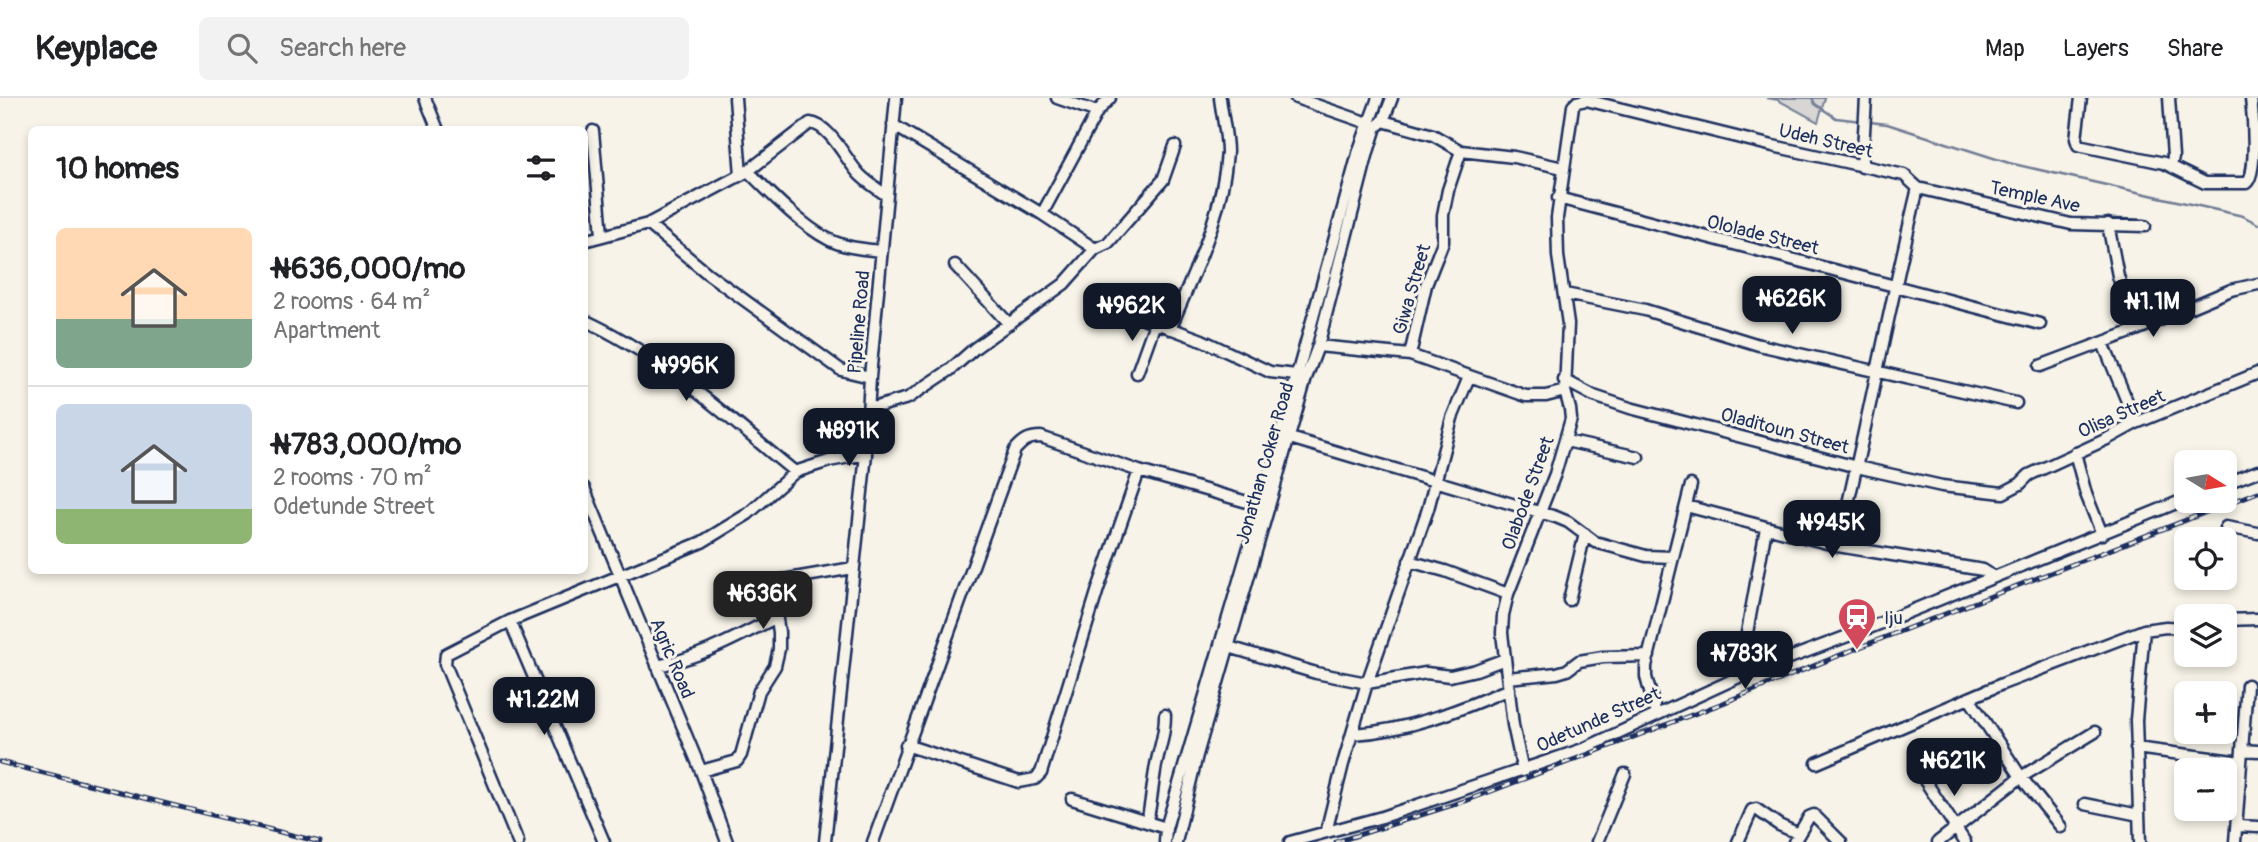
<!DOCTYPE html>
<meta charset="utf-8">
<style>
:root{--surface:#fff;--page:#f2f2f2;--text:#202124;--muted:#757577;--line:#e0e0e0;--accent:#111827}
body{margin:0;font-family:Pangolin,sans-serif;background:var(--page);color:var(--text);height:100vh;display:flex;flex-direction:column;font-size:26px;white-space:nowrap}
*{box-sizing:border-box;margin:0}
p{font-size:23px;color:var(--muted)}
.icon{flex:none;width:38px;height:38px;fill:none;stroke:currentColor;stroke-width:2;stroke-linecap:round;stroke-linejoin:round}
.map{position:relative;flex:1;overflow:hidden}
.sheet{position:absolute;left:28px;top:28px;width:560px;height:448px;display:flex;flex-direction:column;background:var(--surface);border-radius:10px;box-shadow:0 4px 10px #0003}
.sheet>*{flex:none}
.needle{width:46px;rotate:101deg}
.fabs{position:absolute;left:2174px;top:352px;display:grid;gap:14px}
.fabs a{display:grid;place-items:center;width:63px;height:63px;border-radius:10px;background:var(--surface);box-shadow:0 4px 10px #0003;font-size:35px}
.price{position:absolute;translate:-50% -60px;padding:0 16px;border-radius:14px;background:var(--accent);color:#fff;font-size:23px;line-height:46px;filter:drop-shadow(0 2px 4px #0008)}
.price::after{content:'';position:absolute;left:50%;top:42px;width:21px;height:16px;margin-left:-10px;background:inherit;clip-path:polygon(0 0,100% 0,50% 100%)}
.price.selected{background:#222;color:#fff}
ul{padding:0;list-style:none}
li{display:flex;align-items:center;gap:21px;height:175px;padding:0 28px}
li+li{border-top:2px solid var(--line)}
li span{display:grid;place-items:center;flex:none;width:196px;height:140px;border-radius:10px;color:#555}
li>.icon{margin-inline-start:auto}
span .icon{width:84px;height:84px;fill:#fffc;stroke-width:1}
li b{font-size:30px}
h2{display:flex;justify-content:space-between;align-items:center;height:84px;padding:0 28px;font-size:30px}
header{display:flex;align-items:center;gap:42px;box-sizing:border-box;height:98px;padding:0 35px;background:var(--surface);border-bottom:2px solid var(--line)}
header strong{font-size:33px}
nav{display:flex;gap:38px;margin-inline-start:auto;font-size:24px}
.search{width:490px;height:63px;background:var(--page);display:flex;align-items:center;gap:18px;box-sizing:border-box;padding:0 24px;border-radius:10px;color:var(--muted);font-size:26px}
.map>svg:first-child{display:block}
.green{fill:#d7d6d4;stroke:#798299;stroke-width:2}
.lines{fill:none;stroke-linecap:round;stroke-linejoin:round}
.stream{stroke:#727c95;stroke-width:2.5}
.minor-casing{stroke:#1b2f5e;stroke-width:15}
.minor{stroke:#f7f3e8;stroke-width:10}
.rail-casing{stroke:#1b2f5e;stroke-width:5}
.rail{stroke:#f7f3e8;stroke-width:2.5;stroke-dasharray:8;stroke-linecap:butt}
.labels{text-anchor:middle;stroke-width:6;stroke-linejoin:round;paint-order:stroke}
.street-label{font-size:19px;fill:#1b2f5e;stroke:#f7f3e8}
.poi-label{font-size:19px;fill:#1b2f5e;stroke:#f7f3e8;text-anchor:start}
</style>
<header>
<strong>Keyplace</strong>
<div class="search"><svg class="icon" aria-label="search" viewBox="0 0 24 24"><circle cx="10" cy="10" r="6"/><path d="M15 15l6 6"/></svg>Search here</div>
<nav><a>Map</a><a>Layers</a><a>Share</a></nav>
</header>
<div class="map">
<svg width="2258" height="744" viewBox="0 0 2258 744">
<rect width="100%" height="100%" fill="#f7f3e8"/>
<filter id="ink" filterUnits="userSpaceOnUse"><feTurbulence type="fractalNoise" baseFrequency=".0143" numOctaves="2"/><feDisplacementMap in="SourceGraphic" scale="14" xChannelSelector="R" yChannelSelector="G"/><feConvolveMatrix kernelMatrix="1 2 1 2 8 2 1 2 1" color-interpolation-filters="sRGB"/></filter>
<g filter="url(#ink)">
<path class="green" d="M1766,0h59l-7,24 -40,-22z"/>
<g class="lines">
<path class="stream" d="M1812,0l3,6 21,14 51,6 122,39 234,53 15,8"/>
<defs>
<path id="minor" d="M425,0l13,32
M735,0l6,77
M1057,0l40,14
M1296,0l72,25
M2081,0l-5,41 2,6 86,18 41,20h41c12,-8 7,-68 5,-85
M2169,0l4,59 -2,9
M1577,4l9,-2 187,46 131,29 14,13c-29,119 -51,239 -80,358
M1383,23l50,14 28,16 53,6 49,11
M893,27l149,89 53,35
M593,33l9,104
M1862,69l4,-69
M748,73c22,22 54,55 80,68 17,9 35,10 54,12
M1918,90l153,36 74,2
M1558,100l482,126
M1042,116l55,-102 13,-14
M648,126l59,49 134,97 29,7
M2108,126l10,52 18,54
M584,143l64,-17 100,-53 62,-48c21,2 36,38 50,52 8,8 18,14 27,21
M955,167l54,59
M1565,196l80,16 114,35 257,58
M1132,216l70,26 68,32 26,3
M584,222c79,36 144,98 211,152
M1170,231c24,-57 53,-114 57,-177 0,-17 -5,-37 -7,-54
M2103,245l33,80
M1318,248l92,9 116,41h20l19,-5
M1410,257l16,-70 17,-43v-27l5,-25 13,-39
M2040,268l96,-36 95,-40 27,-6
M1137,275l18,-50
M1564,282l30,16 36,12 227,59 85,19 61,7 17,-9 9,-9 78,-36 29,-16 122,-50
M869,311l39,-11 42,-28 25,-22 89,-64 31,-35 13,-6 55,-63 12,-34
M1290,340l266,79 12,5 27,20 51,14 27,1
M1566,343l72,16
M2075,355l11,41 16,40
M2224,386l34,-13
M584,390l117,283 26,71
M1686,408l152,40 145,24 11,7
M2226,429l32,6
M1409,463l36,10 63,23
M1569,502l16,-66
M2224,522l34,-1
M510,523l94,221
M1229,549l87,26 51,10 59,-10 24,3 26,-6 29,-11
M657,568c43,-8 80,-29 118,-48
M1739,579l27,-149
M1508,580l49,-5 10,-3 12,-9 24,-4 46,-1
M1969,600l52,79 40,50
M1656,616l-10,-37v-11l45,-181
M1353,636c54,-3 107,-24 156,-45
M906,647l113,37 16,-3 6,-6 57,-184 41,-118
M2136,650l105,14
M2242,652l16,1
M1817,665l185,-79 142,-54 22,-3 20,1
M1918,672l47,72
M701,673l36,-10 4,-6 18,-64 16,-25 4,-17v-17l-8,-50 82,-14
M1523,673l-10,-46 -11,-92 1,-18 5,-21 47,-120 16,-55 -1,-10 -5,-18 3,-67 -10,-68 -1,-38 16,-112 4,-4
M1072,701l94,29
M2085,706l54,11
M1147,724c4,-17 5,-33 8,-51 3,-22 10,-31 10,-56
M2237,728l21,1
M1326,734l17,-68 24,-81 61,-174 24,-91 17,-41
M518,744l-73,-178 1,-10 64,-33 192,-79 46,-28 47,-42 34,-11 37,-7
M825,744l41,-388 4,-77 26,-279
M873,744l142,-392c8,-9 13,-13 26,-13l98,34 122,35
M1165,744l1,-14 95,-322 98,-356 19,-52
M1176,744l21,-87 109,-377 12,-32 50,-194 8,-25 7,-6 9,-23
M1290,744l92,-25 201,-68 156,-72 130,-49 317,-129
M1597,744l28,-68
M1738,744l14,-32 4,-1 23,16 20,9
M1794,744l15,-25 5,-2 27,27
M1938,744l83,-65 74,-45
M2140,744l-4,-122 8,-90
M2235,744l12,-157"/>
</defs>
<use href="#minor" class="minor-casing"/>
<use href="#minor" class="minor"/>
<defs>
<path id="rail" d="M0,664l320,80
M1336,744l132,-42 255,-97 132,-54 403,-157"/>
</defs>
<use href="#rail" class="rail-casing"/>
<use href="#rail" class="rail"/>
</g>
</g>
<defs>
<symbol id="station-pin" viewBox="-11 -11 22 30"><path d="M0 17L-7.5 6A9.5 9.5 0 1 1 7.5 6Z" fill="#d1495b" stroke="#f7f3e8"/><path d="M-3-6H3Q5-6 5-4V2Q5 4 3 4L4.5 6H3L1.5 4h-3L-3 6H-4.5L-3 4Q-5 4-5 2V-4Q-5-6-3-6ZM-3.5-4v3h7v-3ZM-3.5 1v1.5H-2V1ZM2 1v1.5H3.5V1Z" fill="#fff"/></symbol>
</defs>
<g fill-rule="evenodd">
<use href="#station-pin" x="1835" y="497" width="44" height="60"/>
</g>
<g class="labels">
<g class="street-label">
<text transform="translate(1826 42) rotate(13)" y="7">Udeh Street</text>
<text transform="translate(2035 98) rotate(12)" y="7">Temple Ave</text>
<text transform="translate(1763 136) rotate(14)" y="7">Ololade Street</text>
<text transform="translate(1411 191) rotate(-74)" y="7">Giwa Street</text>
<text transform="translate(858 224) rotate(-85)" y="7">Pipeline Road</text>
<text transform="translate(2121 315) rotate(-24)" y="7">Olisa Street</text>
<text transform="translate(1785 332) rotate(15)" y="7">Oladitoun Street</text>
<text transform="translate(1264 365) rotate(-74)" y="7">Jonathan Coker Road</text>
<text transform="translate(1527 395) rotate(-70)" y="7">Olabode Street</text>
<text transform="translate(673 560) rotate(67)" y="7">Agric Road</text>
<text transform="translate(1598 621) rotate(-24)" y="7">Odetunde Street</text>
</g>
<g class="poi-label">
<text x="1884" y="526">Iju</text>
</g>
</g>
</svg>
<div class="fabs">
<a><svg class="needle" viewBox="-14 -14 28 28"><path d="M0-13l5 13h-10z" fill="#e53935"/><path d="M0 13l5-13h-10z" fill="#757577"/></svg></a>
<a><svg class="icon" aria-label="locate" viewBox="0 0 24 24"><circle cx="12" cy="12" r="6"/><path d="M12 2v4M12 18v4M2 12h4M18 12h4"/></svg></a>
<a><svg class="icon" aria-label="layers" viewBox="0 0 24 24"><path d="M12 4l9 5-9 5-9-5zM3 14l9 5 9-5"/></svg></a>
<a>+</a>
<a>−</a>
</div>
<b class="price" style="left:1792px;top:238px">₦626K</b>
<b class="price" style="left:2153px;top:241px">₦1.1M</b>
<b class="price" style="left:1132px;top:245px">₦962K</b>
<b class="price" style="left:686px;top:305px">₦996K</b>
<b class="price" style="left:849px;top:370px">₦891K</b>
<b class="price" style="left:1832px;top:462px">₦945K</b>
<b class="price selected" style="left:763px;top:533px">₦636K</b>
<b class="price" style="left:1745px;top:593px">₦783K</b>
<b class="price" style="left:544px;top:639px">₦1.22M</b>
<b class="price" style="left:1954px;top:700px">₦621K</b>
<section class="sheet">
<h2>10 homes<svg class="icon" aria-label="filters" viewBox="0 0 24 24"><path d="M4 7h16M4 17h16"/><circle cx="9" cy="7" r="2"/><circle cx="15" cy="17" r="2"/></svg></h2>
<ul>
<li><span style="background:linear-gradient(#ffd9b3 65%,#7fa58c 0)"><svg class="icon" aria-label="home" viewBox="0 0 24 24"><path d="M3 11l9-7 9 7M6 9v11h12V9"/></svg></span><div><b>₦636,000/mo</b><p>2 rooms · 64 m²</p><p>Apartment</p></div></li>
<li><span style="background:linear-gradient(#c9d6e8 75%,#8fb573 0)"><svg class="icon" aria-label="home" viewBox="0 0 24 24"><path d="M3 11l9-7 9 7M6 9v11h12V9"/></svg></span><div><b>₦783,000/mo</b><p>2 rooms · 70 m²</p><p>Odetunde Street</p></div></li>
</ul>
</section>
</div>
